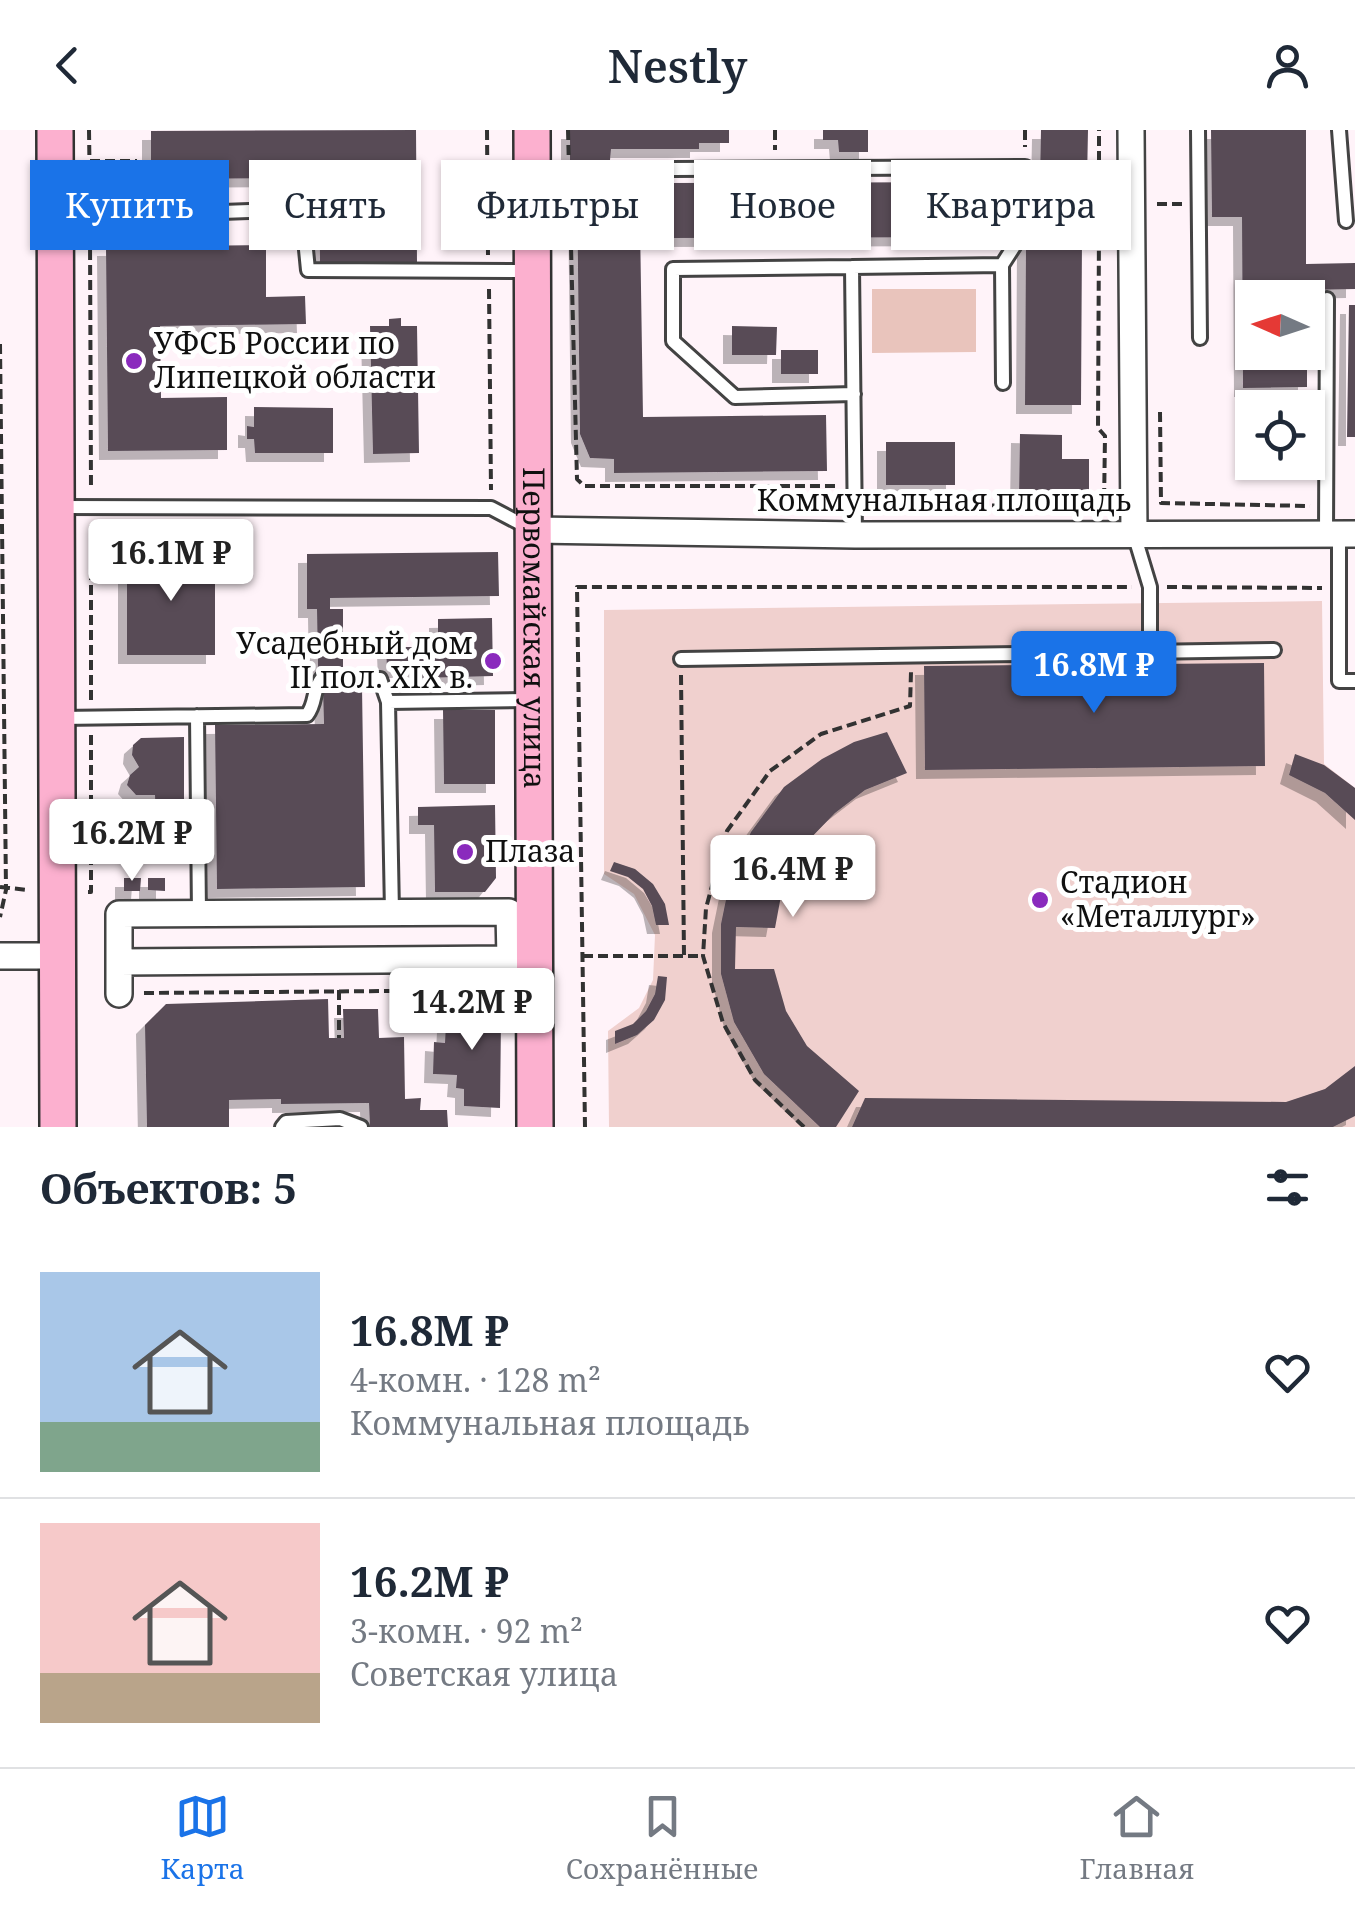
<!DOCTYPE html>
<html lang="ru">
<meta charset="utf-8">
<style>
:root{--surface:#fff;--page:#f6f6f7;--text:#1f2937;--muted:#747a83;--line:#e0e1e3;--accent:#1a73e8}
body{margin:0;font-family:"Noto Serif",serif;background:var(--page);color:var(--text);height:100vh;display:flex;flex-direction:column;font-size:38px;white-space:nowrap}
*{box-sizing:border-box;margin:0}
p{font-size:32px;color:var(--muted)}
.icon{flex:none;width:55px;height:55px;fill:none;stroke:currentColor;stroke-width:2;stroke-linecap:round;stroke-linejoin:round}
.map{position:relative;height:997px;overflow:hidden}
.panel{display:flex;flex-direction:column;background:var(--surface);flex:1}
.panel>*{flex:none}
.guide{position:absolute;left:30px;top:30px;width:1295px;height:90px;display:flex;gap:20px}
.needle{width:65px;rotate:273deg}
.controls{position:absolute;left:1235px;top:150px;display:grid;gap:20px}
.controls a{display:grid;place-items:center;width:90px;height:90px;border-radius:0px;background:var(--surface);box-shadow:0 2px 8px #0004;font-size:50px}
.price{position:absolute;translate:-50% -85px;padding:0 22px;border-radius:10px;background:#fff;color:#222;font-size:32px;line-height:65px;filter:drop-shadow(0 2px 5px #0008)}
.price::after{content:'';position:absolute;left:50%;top:60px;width:30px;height:22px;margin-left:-15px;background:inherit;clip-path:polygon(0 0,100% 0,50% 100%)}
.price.selected{background:var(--accent);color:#fff}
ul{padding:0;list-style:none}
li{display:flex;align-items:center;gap:30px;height:250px;padding:0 40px}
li+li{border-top:2px solid var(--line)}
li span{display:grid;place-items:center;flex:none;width:280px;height:200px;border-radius:0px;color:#555}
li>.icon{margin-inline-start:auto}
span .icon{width:120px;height:120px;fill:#fffc;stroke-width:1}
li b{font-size:42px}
h2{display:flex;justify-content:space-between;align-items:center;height:120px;padding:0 40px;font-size:42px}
.pill{padding:0 35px;border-radius:0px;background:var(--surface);box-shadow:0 2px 8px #0004;font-size:35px;line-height:90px}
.pill.selected{background:var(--accent);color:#fff}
header{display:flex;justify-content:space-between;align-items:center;height:130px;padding:0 40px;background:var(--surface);font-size:45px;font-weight:600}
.tab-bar{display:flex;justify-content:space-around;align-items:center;height:140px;border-top:2px solid var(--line);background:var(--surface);font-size:28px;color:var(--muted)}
.tab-bar a{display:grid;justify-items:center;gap:5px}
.tab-bar .selected{color:var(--accent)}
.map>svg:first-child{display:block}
.green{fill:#e9c4bc}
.pitch{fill:#f0d0ce}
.building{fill:#584c57;filter:url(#shadow)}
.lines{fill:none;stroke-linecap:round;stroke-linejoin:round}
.lane-casing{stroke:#434343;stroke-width:18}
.street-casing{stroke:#434343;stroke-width:30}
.secondary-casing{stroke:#323232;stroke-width:40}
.path{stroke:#323232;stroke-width:4;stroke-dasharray:10 5;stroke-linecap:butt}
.lane{stroke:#fff;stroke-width:12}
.street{stroke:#fff;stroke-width:25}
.secondary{stroke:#fcb0cf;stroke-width:35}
.poi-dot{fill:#8a2abd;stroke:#fff;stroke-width:4}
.labels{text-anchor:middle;stroke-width:10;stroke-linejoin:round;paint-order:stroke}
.poi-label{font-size:30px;fill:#101010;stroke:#fff;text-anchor:start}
.street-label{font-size:30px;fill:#101010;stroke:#fff}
</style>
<header><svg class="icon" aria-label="back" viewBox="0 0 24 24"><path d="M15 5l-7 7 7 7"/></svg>Nestly<svg class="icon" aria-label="person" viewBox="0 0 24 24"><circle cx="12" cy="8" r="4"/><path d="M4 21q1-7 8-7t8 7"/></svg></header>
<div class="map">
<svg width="1355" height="997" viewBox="0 0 1355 997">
<defs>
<filter id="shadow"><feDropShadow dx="-9" dy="9" stdDeviation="0" flood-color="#0004"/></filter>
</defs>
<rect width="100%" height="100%" fill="#fff3f9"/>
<path class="green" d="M872,159h104v63l-104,1z"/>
<path class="pitch" d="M1322,471l2,163 31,24v339h-746l-1,-96 31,-23 14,-28 2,-45 -21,-41 -30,-20v-264z"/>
<path class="building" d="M416,0l1,132h-97l-1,-84 -168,1v-48z
M570,0h159v13h-30v6h-88l-1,11h-40z
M823,0h45v22h-29l-1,-12h-15z
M1041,0h47l-1,50 -47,-1z
M1211,0h95v134l49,-1v26l-49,1v8h-54v54h55v35l-64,1 -1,-171h-30z
M1004,52v55l-339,1 -1,-55z
M650,56v37h-10l3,194 183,-2 1,56 -213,2v-14l-24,-1 -10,-24 -3,-247z
M1026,108h56l-1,167h-56z
M266,115v52l39,-1 1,28 -146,2 1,72 66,-1v53l-119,1 -2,-204z
M1349,175h6v132h-8z
M401,188v8h16l2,127 -46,1 -3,-128h19v-7z
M732,196l45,1 -1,28h-44z
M781,220h37v24h-37z
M254,277l79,1v45h-78l-1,-14h-7v-13l7,1z
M1020,304l42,1v24h27v39l-70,-1z
M886,312h69v43h-69z
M127,422h88v103h-88z
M498,422l1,44 -169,2v11h13v58h-25l-1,-58h-10v-55z
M492,488l1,58 -72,2v-9h-34l-1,-22h34v-8l18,-1v-19z
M1264,533l1,103 -340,4 -1,-104z
M362,557l3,200 -148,2 -2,-164 109,-1 -1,-36z
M443,580h52v74h-51z
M887,602l20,41 -42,17 -30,23 -34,35 -18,37 -8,43 -39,-1 -1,42h39l12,42 21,35 52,45 -23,36h-16l-56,-53 -30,-52 -13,-48v-50l10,-49 20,-43 33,-45 38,-28 32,-17z
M184,607v88l-28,1 -1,-31h-19l-9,-10 3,-10 9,-8 -7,-12 1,-10 8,-7z
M1295,624l29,11 31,23v32l-30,-27 -36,-18z
M495,675l1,73 -11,14h-50l-1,-67h-16v-18z
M614,732l21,7 18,15 12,20 4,21h-13l-4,-19 -9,-17 -15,-12 -18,-6z
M124,748h17l-1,13h-16z
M148,748h17v13l-17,-1z
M658,846l9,1 -2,23 -11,20 -17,15 -22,9v-13l18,-7 13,-13 9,-17z
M328,869l1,39h15l-1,-29h35l1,29 25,-1 1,62 16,-1 -1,12h27l1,17h-78l-1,-24 -88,1v-5l-52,1v27h-82l-2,-102 21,-21z
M447,873l44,2 10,14 -1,89 -36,-2v-17l-8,-1 1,-13 -24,-1 1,-32 11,1z
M1355,936v50l-22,11h-481l13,-29 421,4 39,-13z"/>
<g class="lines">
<defs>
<path id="lane" d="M1198,0l2,208
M1339,0l7,91
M672,39l353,-2 13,42
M60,88l242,-9 6,61 222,1
M852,137l-179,2v72l62,56 119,-3
M1003,253l-1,-118 36,-56 94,-2
M59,377l432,1 38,20
M1134,404l16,53v64
M855,405l-3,-268 150,-2
M1326,405l1,-236
M1339,405v146h16
M681,529l593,-9
M197,586l2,198
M59,588l248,-3c10,-13 5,-25 15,-37l58,1 8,23
M392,782l-4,-210 142,-2
M282,997l4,-5 54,-3 21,8"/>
<path id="street" d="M1131,0l3,404
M534,400l321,5 500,-1
M0,826h57
M119,864v-80l390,-2 1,47 -391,3"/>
<g id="secondary">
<path d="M55,0l3,997"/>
<path id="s1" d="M532,0l3,997"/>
</g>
</defs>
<use href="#lane" class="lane-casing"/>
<use href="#street" class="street-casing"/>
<use href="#secondary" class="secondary-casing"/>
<path class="path" d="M89,0l1,70
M487,0l1,125
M568,0l9,349 7,7h252
M775,0v20
M1025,0v17
M90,31h47
M1099,61v-61
M1157,74h26
M90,105l1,255
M489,159l2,201
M0,214l6,546 -6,27
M1160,282l1,91 149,3
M872,375l232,1 1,-70 -7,-8 1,-202
M91,395v175
M1167,457l155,1
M681,545l3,281
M0,757l28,3
M88,762h3v-157
M583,826h120
M339,860v48
M144,863l360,-3
M585,997l-8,-540h555
M804,997l-49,-47 -32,-57 -20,-67 3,-48 21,-77 43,-60 51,-37 89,-28 1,-34"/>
<use href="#lane" class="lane"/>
<use href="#street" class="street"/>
<use href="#secondary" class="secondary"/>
</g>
<g class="poi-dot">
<circle cx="134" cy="231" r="10"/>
<circle cx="493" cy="531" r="10"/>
<circle cx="465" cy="722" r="10"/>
<circle cx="1040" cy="770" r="10"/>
</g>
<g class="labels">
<g class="poi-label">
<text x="154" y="224">УФСБ России по<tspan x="154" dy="34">Липецкой области</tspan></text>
<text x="473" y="524" text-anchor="end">Усадебный дом<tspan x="473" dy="34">II пол. XIX в.</tspan></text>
<text x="485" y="732">Плаза</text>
<text x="1060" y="763">Стадион<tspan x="1060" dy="34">«Металлург»</tspan></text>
</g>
<g class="street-label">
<text x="944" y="381">Коммунальная площадь</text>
<text dy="10" stroke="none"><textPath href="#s1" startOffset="498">Первомайская улица</textPath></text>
</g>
</g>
</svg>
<div class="controls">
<a><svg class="needle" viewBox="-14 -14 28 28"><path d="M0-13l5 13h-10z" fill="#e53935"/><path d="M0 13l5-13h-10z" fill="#747a83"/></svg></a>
<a><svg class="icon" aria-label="locate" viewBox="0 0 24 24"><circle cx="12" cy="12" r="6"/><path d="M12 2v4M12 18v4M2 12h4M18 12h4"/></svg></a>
</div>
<b class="price" style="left:171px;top:474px">16.1M ₽</b>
<b class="price selected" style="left:1094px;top:586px">16.8M ₽</b>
<b class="price" style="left:132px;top:754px">16.2M ₽</b>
<b class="price" style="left:793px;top:790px">16.4M ₽</b>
<b class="price" style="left:472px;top:923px">14.2M ₽</b>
<div class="guide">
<a class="pill selected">Купить</a>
<a class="pill">Снять</a>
<a class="pill">Фильтры</a>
<a class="pill">Новое</a>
<a class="pill">Квартира</a>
</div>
</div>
<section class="panel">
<h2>Объектов: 5<svg class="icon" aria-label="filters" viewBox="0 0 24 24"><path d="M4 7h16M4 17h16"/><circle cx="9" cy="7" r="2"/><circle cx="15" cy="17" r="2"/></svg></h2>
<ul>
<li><span style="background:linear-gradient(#a9c7e8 75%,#7fa58c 0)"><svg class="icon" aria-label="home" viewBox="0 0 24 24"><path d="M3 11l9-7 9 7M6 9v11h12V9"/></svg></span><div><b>16.8M ₽</b><p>4-комн. · 128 m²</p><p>Коммунальная площадь</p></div><svg class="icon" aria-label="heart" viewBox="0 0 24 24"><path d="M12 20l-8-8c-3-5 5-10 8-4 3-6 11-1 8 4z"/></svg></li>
<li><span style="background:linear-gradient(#f6c9c9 75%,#b9a48a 0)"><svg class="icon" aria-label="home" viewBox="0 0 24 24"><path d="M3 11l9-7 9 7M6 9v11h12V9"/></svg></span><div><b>16.2M ₽</b><p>3-комн. · 92 m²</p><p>Советская улица</p></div><svg class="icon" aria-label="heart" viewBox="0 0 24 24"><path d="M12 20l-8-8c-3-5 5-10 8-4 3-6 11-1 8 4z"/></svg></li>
</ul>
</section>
<nav class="tab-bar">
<a class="selected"><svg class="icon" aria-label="map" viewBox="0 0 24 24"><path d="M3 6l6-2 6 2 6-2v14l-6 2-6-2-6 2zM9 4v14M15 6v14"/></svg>Карта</a>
<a><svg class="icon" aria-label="saved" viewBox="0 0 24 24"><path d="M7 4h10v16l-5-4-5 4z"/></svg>Сохранённые</a>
<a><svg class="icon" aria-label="home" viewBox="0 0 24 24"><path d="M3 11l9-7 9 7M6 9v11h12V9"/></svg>Главная</a>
</nav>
